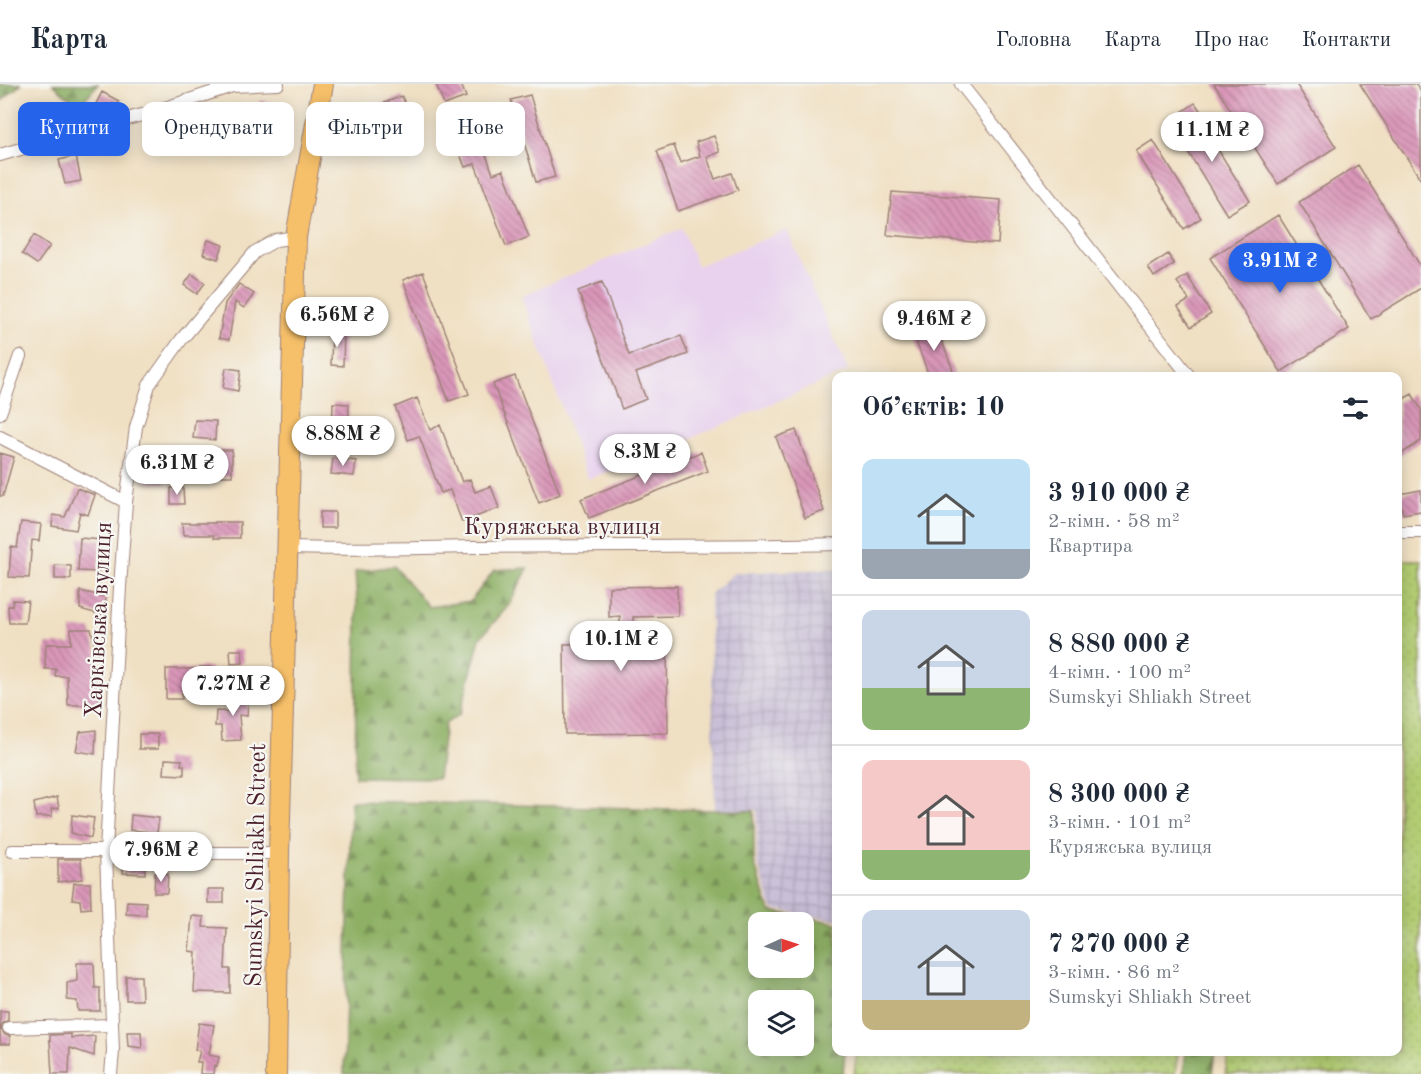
<!DOCTYPE html>
<html lang="uk">
<meta charset="utf-8">
<style>
:root{--surface:#fff;--page:#f2f2f3;--text:#1f2937;--muted:#747a83;--line:#e0e1e3;--accent:#2563eb}
body{margin:0;font-family:"Old Standard TT",serif;background:var(--page);color:var(--text);height:100vh;display:flex;flex-direction:column;font-size:22px;white-space:nowrap}
*{box-sizing:border-box;margin:0}
p{font-size:20px;color:var(--muted)}
.icon{flex:none;width:33px;height:33px;fill:none;stroke:currentColor;stroke-width:2;stroke-linecap:round;stroke-linejoin:round}
.map{position:relative;flex:1;overflow:hidden}
.panel{position:absolute;left:832px;top:288px;width:570px;height:684px;display:flex;flex-direction:column;background:var(--surface);border-radius:12px;box-shadow:0 3px 15px #0003}
.panel>*{flex:none}
.banner{position:absolute;left:18px;top:18px;width:570px;height:54px;display:flex;gap:12px}
.needle{width:39px;rotate:87deg}
.fabs{position:absolute;left:748px;top:828px;display:grid;gap:12px}
.fabs a{display:grid;place-items:center;width:66px;height:66px;border-radius:12px;background:var(--surface);box-shadow:0 3px 15px #0003;font-size:30px}
.price{position:absolute;translate:-50% -51px;padding:0 14px;border-radius:21px;background:#fff;color:#222;font-size:20px;line-height:39px;filter:drop-shadow(0 2px 3px #0008)}
.price::after{content:'';position:absolute;left:50%;top:36px;width:18px;height:14px;margin-left:-9px;background:inherit;clip-path:polygon(0 0,100% 0,50% 100%)}
.price.current{background:var(--accent);color:#fff}
ul{padding:0;list-style:none}
li{display:flex;align-items:center;gap:18px;height:150px;padding:0 30px}
li+li{border-top:2px solid var(--line)}
li span{display:grid;place-items:center;flex:none;width:168px;height:120px;border-radius:12px;color:#555}
li>.icon{margin-inline-start:auto}
span .icon{width:72px;height:72px;fill:#fffc;stroke-width:1}
li b{font-size:26px}
h2{display:flex;justify-content:space-between;align-items:center;height:72px;padding:0 30px;font-size:26px}
.pill{padding:0 21px;border-radius:12px;background:var(--surface);box-shadow:0 3px 15px #0003;font-size:21px;line-height:54px}
.pill.current{background:var(--accent);color:#fff}
header{display:flex;align-items:center;gap:36px;box-sizing:border-box;height:84px;padding:0 30px;background:var(--surface);border-bottom:2px solid var(--line)}
header strong{font-size:28px}
nav{display:flex;gap:33px;margin-inline-start:auto;font-size:21px}
.map>svg:first-child{display:block}
.built{fill:#e8d2ee}
.industrial{fill:url(#industrial-grid)}
.forest{fill:url(#forest-firs);stroke:#6c6848;stroke-width:1.5;fill-rule:evenodd}
.garden{fill:url(#garden-dots);stroke:#7e764f;stroke-width:1.5}
.building{fill:url(#building-back-hatch)}
.lines{fill:none;stroke-linecap:round;stroke-linejoin:round}
.minor-casing{stroke:#9d8077;stroke-width:14}
.primary-casing{stroke:#9d8077;stroke-width:22}
.minor{stroke:#fff;stroke-width:12}
.primary{stroke:#f6c06b;stroke-width:20}
.labels{text-anchor:middle;stroke-width:4.5;stroke-linejoin:round;paint-order:stroke}
.street-label{font-size:24px;fill:#4a1f2b;stroke:#f6f6f2}
</style>
<header>
<strong>Карта</strong>
<nav><a>Головна</a><a>Карта</a><a>Про нас</a><a>Контакти</a></nav>
</header>
<div class="map">
<svg width="1421" height="990" viewBox="0 0 1421 990">
<defs>
<pattern id="industrial-grid" width="8" height="8" patternUnits="userSpaceOnUse" patternTransform="scale(1.5)"><rect width="8" height="8" fill="#c9bfd7"/><path d="M0 4h8M4 0v8" fill="none" stroke="#aea4b9"/></pattern>
<pattern id="forest-firs" width="22" height="20" patternUnits="userSpaceOnUse" patternTransform="scale(1.5)"><rect width="22" height="20" fill="#8eb065"/><path d="M5 1l3.5 6h-7zM16 11l3.5 6h-7z" fill="#768f53"/></pattern>
<pattern id="garden-dots" width="8" height="8" patternUnits="userSpaceOnUse" patternTransform="scale(1.5)"><rect width="8" height="8" fill="#b3cd73"/><path d="M2 2h.1M6 6h.1" fill="none" stroke="#9bb064" stroke-width="1.8" stroke-linecap="round"/></pattern>
<pattern id="building-back-hatch" width="6" height="6" patternUnits="userSpaceOnUse" patternTransform="scale(1.5)"><rect width="6" height="6" fill="#da97b9"/><path d="M-1 5l2 2M0 0l6 6M5-1l2 2" fill="none" stroke="#b37b97"/></pattern>
</defs>
<rect width="100%" height="100%" fill="#f6f6f2"/>
<filter id="ink" filterUnits="userSpaceOnUse"><feTurbulence type="fractalNoise" baseFrequency=".0167" numOctaves="2"/><feDisplacementMap in="SourceGraphic" scale="12" xChannelSelector="R" yChannelSelector="G"/><feConvolveMatrix kernelMatrix="1 2 1 2 8 2 1 2 1" color-interpolation-filters="sRGB"/></filter>
<filter id="wash" filterUnits="userSpaceOnUse"><feTurbulence type="fractalNoise" baseFrequency=".008" numOctaves="4" result="noise"/><feDisplacementMap in="SourceGraphic" scale="24" xChannelSelector="R" yChannelSelector="G"/><feGaussianBlur stdDeviation="1.35" result="paint"/><feColorMatrix in="noise" values="0 0 0 0 0 0 0 0 0 0 0 0 0 0 0 0 0 1.4 0 .05"/><feComposite in="paint" operator="in"/></filter>
<g filter="url(#wash)">
<rect width="100%" height="100%" fill="#f0e0c3"/>
<path class="built" d="M682,144l15,38 90,-36 61,141 -208,89 -52,19 -67,-183z"/>
<path class="industrial" d="M837,485v351l-65,-11 -15,-48v-51l-42,-1 -5,-215 24,-21z"/>
<path class="forest" d="M0,0h21l-21,18z
M53,0h45l-19,22z
M394,482l35,41 42,-6 23,-31 34,-2 -19,37 -29,33 -20,76 -15,10 -7,54 -83,-1 2,-173 -2,-32z
M351,717l403,10v51l16,49 67,12v129h8l-2,22h-499zM759,838h45v46h-45zM759,916h45v46h-45z
M1186,968h29l-3,22h-29z"/>
<path class="garden" d="M1398,476h23v514h-196l4,-22h169z
M857,968h321l-3,22h-321z"/>
<g id="blocks">
<path class="building" d="M436,0h25l5,13 -22,8z
M1214,0h82l40,63 -58,37z
M1360,0h56l5,8v88z
M102,8l17,9 -7,14 -6,1 -13,-6z
M530,11l25,82 -19,5 -25,-82z
M402,12l13,36 -27,10 -12,-36z
M260,16l22,6 -4,19 -22,-5z
M1195,19l7,10 -5,3 53,85 -23,14 -47,-76 10,-7 -11,-18z
M474,38l19,52 10,-4 26,67 -23,9 -31,-82 -10,3 -14,-36z
M714,52l6,16 -13,5 8,22 17,-6 6,17 -60,21 -21,-60 17,-6 6,18 20,-7 -4,-14z
M1153,56l48,78 -17,11 -48,-78z
M76,72l5,25 -16,3 -6,-24z
M1358,81l63,102v21l-50,31 -72,-117z
M892,108l109,8 -3,44 -111,-9z
M1278,131l71,114 -68,43 -71,-114z
M34,151l16,11 -13,18 -15,-10z
M208,156l15,5 -5,14 -15,-5z
M1168,170l6,10 -20,13 -6,-10z
M423,188l46,122 -20,7 -46,-121z
M192,190l13,9 -8,11 -13,-9z
M1187,191l24,39 -20,13 -13,-20 11,-7 -12,-18z
M602,198l27,73 52,-19 7,18 -52,19 10,26 -24,10 -44,-118z
M239,200l15,10 -10,14 -9,-6 -6,38 -10,-2 6,-35z
M936,241l19,51h-26l-16,-43z
M332,245l12,1 -1,36 -12,-1z
M226,284l15,2 -3,21 -15,-3z
M515,292l45,118 -21,9 -46,-119z
M1412,310l9,15v32l-23,15v-54z
M417,314l13,32 10,-5 22,57 8,-3 5,13 16,-6 8,22 -37,14 -12,-32 -9,3 -22,-57 -11,4 -13,-33z
M333,319l16,1 -1,27 -16,-1z
M195,336l21,1 -1,19 -22,-2z
M796,346l28,81 -19,7 -29,-81z
M213,366h19v26h-19z
M701,368l7,19 -119,47 -8,-19z
M0,369l14,4 -11,39h-3z
M333,374l23,3 -2,15 -23,-2z
M148,375l20,1 -2,23 -20,-1z
M77,404l18,7 -7,20 -8,-3 -4,18 -24,-4 1,-11 12,2z
M171,404h12l1,16h-13z
M1421,406v21l-18,3 -4,-20z
M320,428h15v16h-15z
M21,438l20,2 -2,17 -7,-1 -3,38 -20,-1 2,-30 6,1z
M215,438h25v16h-26v-3h-31l-1,-12h33z
M80,454l21,2 -3,32 -20,-1z
M55,481l16,1v13h-16z
M677,502l1,30 -45,1v28l34,-1 1,89 -103,1 -1,-90 56,-1v-27l-11,1v-30z
M80,507l26,6 -1,19 -25,-7z
M13,516l15,1 -3,22h-16l-1,-17h4z
M71,545h20l4,18h1l5,29 -2,29h-31l-1,-29h-12l1,-7h-11l1,-25h25z
M230,566h12l1,13 -12,1z
M200,583h11v20h-29v12h-16v-30h34z
M236,604h13l-2,28 -8,-1 2,25 -19,1 -1,-15h-6l1,-15 18,1z
M96,646l-1,24 -19,-3 4,-19z
M139,650h19v15h-19z
M165,675l17,1 -1,5h3v10l-20,-1z
M57,713l2,11 -8,1 1,7 -16,1 -2,-14z
M72,731l22,3 -3,20 -20,-5z
M131,731l28,3 -2,15 -27,-3z
M123,774l22,1v15l-22,-1z
M58,775h23l1,20 -24,3z
M155,789l13,1 -1,19h-13z
M74,799h16l1,25 -10,1 -1,-9 -8,-1z
M208,805h16v14h-16z
M127,817l19,1v13l-20,-1z
M192,832l12,1 -1,10 24,1 -2,41h5v24l-36,-1 2,-40 -7,-1z
M77,879h17l1,25h5v23h-22l-1,-10 -10,-1v-17l10,-2z
M126,892h15l1,24h-16z
M0,927h8v9l-6,4 -1,5 4,6 5,1v8h-10z
M199,939l15,2 -5,30 10,2 -2,9 -3,-1 -1,9h-13l1,-12h-4l3,-11 -5,-1z
M127,948h14l1,16 -14,-2z
M71,950v4l24,-2 -1,20 -24,-8 -1,26h-17l-2,-33 -2,-1h2v-5z"/>
</g>
</g>
<g filter="url(#ink)">
<use href="#blocks" fill-opacity="0" stroke="#9d8077" stroke-width="1.5"/>
<g class="lines">
<defs>
<path id="minor" d="M961,0l228,292
M0,71l79,-23 74,-20 79,-26 46,-2
M0,329l20,-57
M0,353l126,65
M1398,448h23
M288,464c62,2 124,0 186,-1 121,-2 242,0 363,-3
M12,767h94l34,-4 71,6h68
M9,944l103,-3
M111,990l2,-23 -7,-200 14,-264 6,-85 10,-75 13,-42 32,-45 74,-88 21,-12 20,-3"/>
<path id="primary" d="M276,990l3,-221 17,-616 27,-153"/>
</defs>
<use href="#minor" class="minor-casing"/>
<use href="#primary" class="primary-casing"/>
<use href="#minor" class="minor"/>
<use href="#primary" class="primary"/>
</g>
</g>
<g class="labels">
<g class="street-label">
<text x="562" y="450">Куряжська вулиця</text>
<text transform="translate(98 536) rotate(-87)" y="8">Харківська вулиця</text>
<text transform="translate(255 781) rotate(-89)" y="8">Sumskyi Shliakh Street</text>
</g>
</g>
</svg>
<div class="fabs">
<a><svg class="needle" viewBox="-14 -14 28 28"><path d="M0-13l5 13h-10z" fill="#e53935"/><path d="M0 13l5-13h-10z" fill="#747a83"/></svg></a>
<a><svg class="icon" aria-label="layers" viewBox="0 0 24 24"><path d="M12 4l9 5-9 5-9-5zM3 14l9 5 9-5"/></svg></a>
</div>
<b class="price" style="left:1212px;top:79px">11.1M ₴</b>
<b class="price current" style="left:1280px;top:210px">3.91M ₴</b>
<b class="price" style="left:337px;top:264px">6.56M ₴</b>
<b class="price" style="left:934px;top:268px">9.46M ₴</b>
<b class="price" style="left:343px;top:383px">8.88M ₴</b>
<b class="price" style="left:645px;top:401px">8.3M ₴</b>
<b class="price" style="left:177px;top:412px">6.31M ₴</b>
<b class="price" style="left:621px;top:588px">10.1M ₴</b>
<b class="price" style="left:233px;top:633px">7.27M ₴</b>
<b class="price" style="left:161px;top:799px">7.96M ₴</b>
<div class="banner">
<a class="pill current">Купити</a>
<a class="pill">Орендувати</a>
<a class="pill">Фільтри</a>
<a class="pill">Нове</a>
</div>
<section class="panel">
<h2>Об’єктів: 10<svg class="icon" aria-label="filters" viewBox="0 0 24 24"><path d="M4 7h16M4 17h16"/><circle cx="9" cy="7" r="2"/><circle cx="15" cy="17" r="2"/></svg></h2>
<ul>
<li><span style="background:linear-gradient(#bfe0f5 75%,#9aa5b1 0)"><svg class="icon" aria-label="home" viewBox="0 0 24 24"><path d="M3 11l9-7 9 7M6 9v11h12V9"/></svg></span><div><b>3 910 000 ₴</b><p>2-кімн. · 58 m²</p><p>Квартира</p></div></li>
<li><span style="background:linear-gradient(#c9d6e8 65%,#8fb573 0)"><svg class="icon" aria-label="home" viewBox="0 0 24 24"><path d="M3 11l9-7 9 7M6 9v11h12V9"/></svg></span><div><b>8 880 000 ₴</b><p>4-кімн. · 100 m²</p><p>Sumskyi Shliakh Street</p></div></li>
<li><span style="background:linear-gradient(#f6c9c9 75%,#8fb573 0)"><svg class="icon" aria-label="home" viewBox="0 0 24 24"><path d="M3 11l9-7 9 7M6 9v11h12V9"/></svg></span><div><b>8 300 000 ₴</b><p>3-кімн. · 101 m²</p><p>Куряжська вулиця</p></div></li>
<li><span style="background:linear-gradient(#c9d6e8 75%,#c2b280 0)"><svg class="icon" aria-label="home" viewBox="0 0 24 24"><path d="M3 11l9-7 9 7M6 9v11h12V9"/></svg></span><div><b>7 270 000 ₴</b><p>3-кімн. · 86 m²</p><p>Sumskyi Shliakh Street</p></div></li>
</ul>
</section>
</div>
